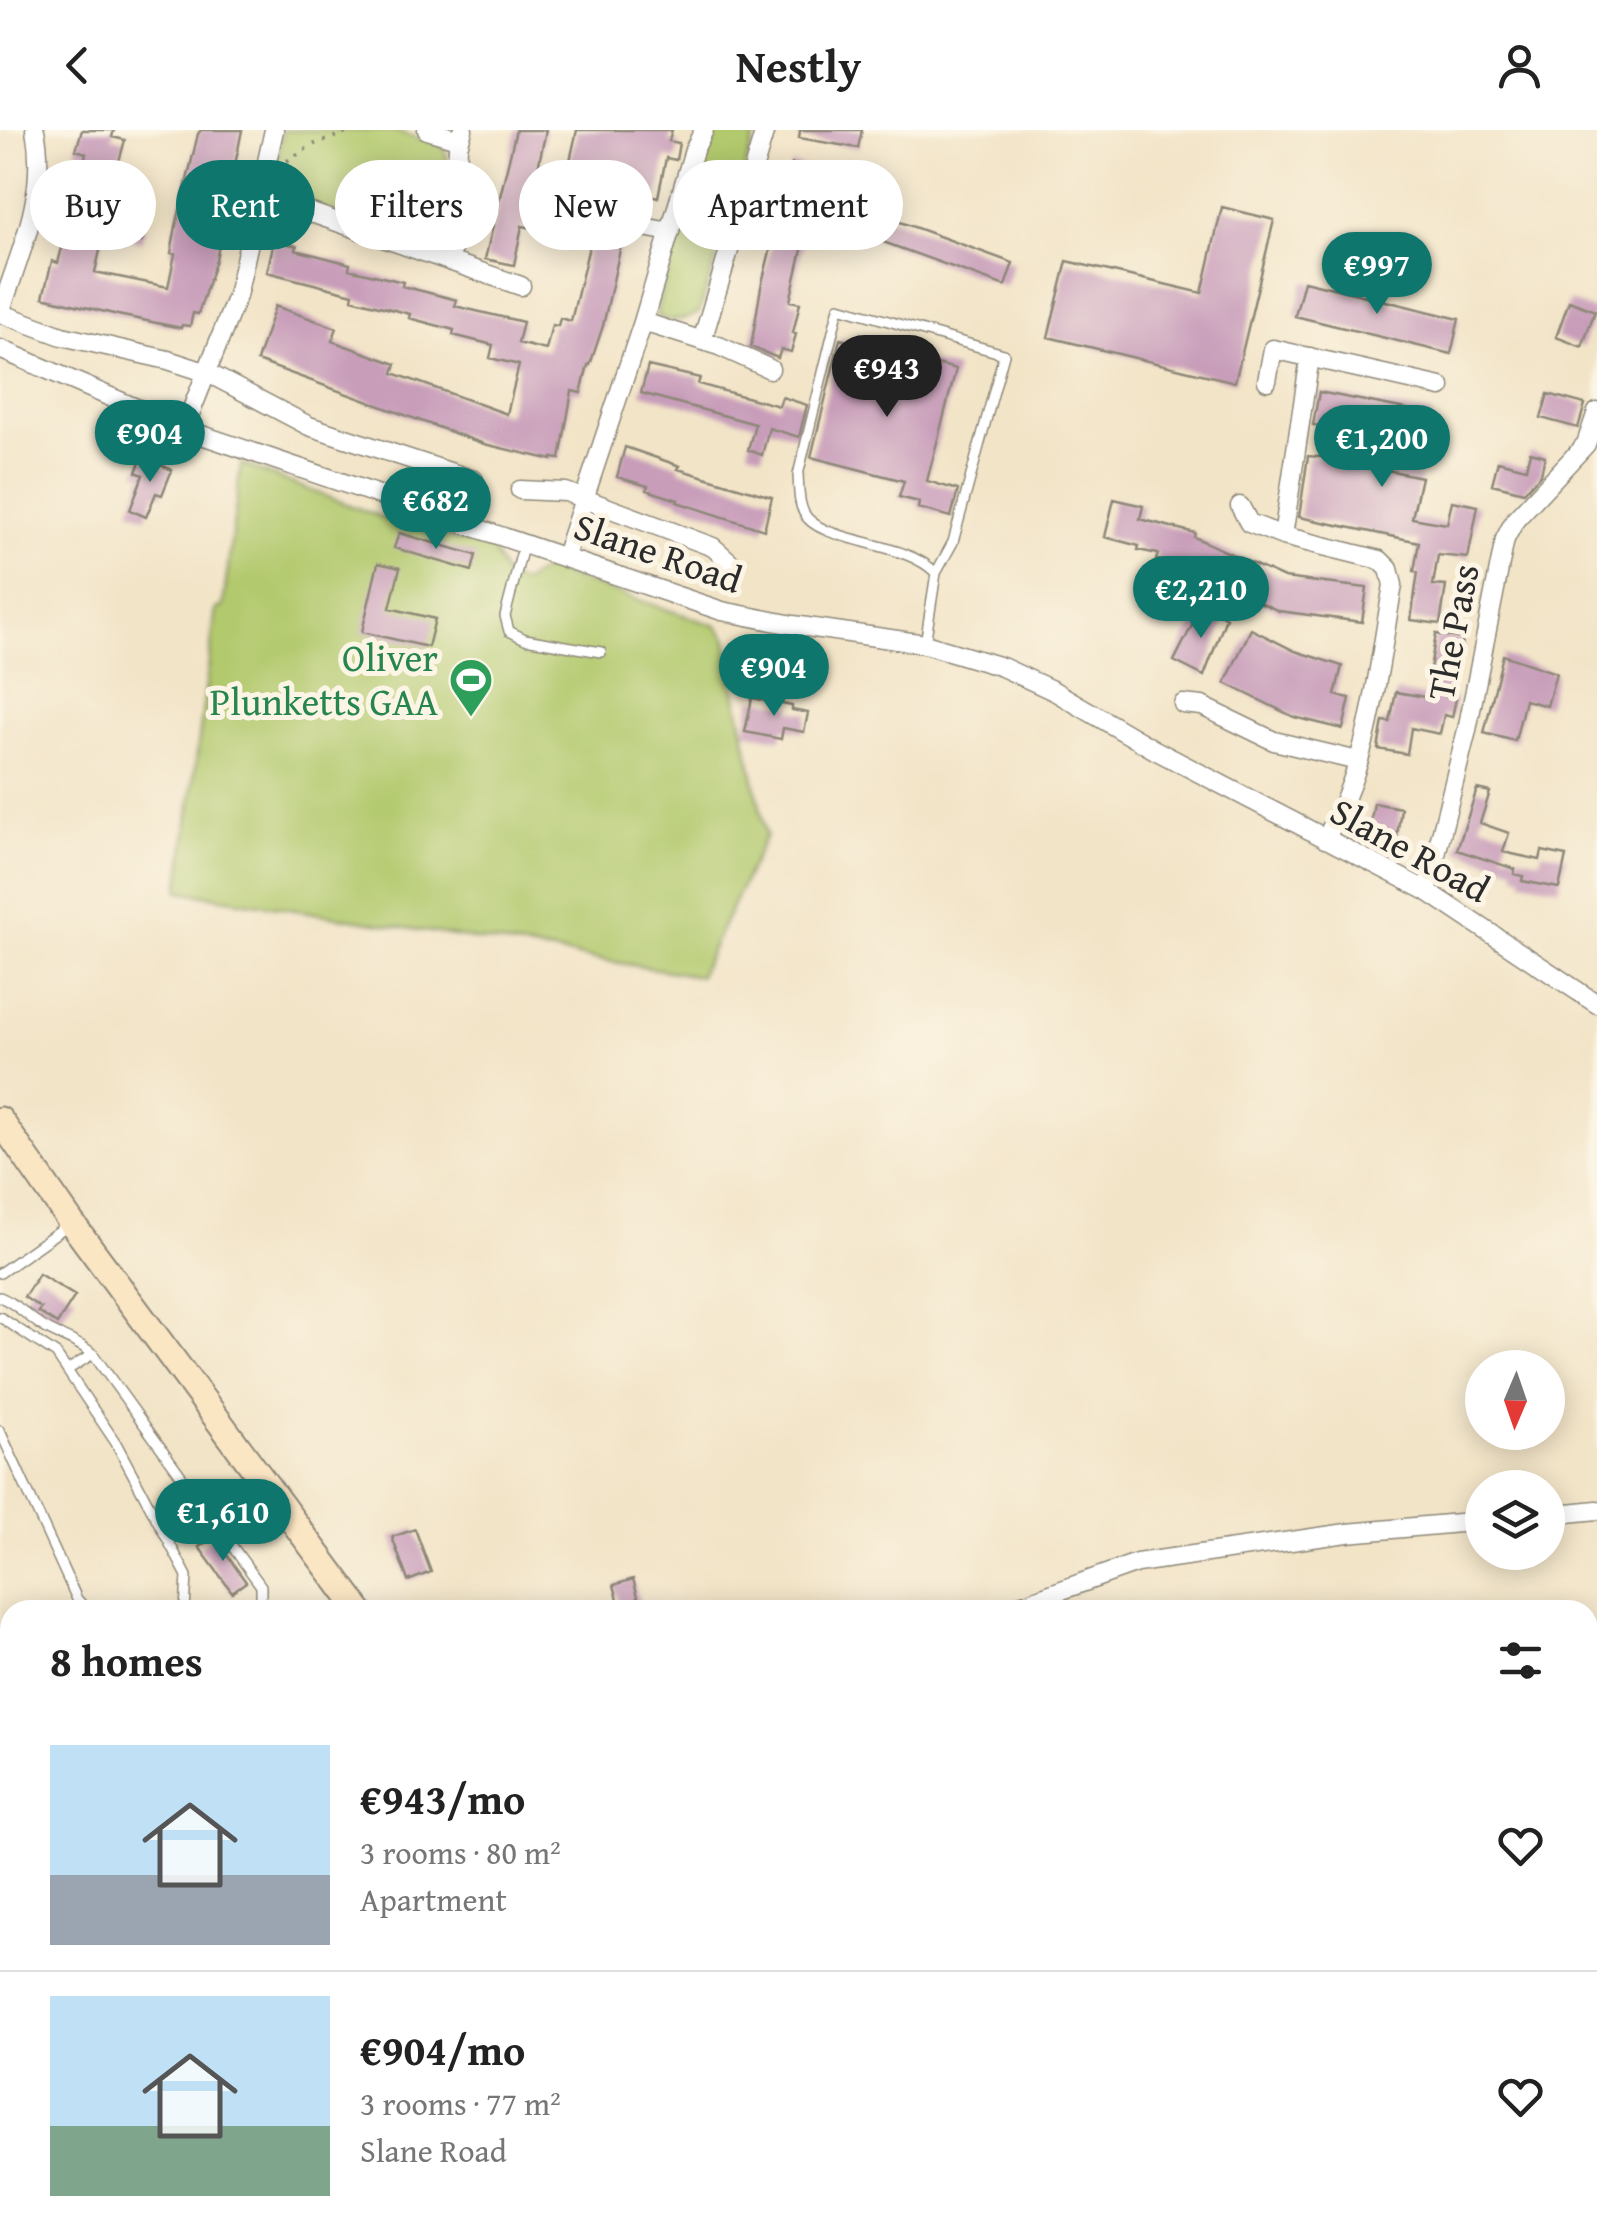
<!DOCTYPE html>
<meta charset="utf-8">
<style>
:root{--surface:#fff;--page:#f2f2f2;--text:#222;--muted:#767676;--line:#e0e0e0;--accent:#0f766e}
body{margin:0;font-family:"Gentium Book Plus",serif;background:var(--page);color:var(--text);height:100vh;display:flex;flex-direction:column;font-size:38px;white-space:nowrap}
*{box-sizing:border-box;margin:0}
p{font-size:32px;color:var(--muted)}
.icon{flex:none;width:55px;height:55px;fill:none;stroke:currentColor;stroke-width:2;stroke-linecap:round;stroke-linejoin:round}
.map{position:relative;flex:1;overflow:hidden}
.side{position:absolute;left:0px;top:1470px;width:1598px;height:640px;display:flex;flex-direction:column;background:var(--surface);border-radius:30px 30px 0 0;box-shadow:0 5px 25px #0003}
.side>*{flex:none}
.top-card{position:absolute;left:30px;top:30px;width:1000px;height:90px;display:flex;gap:20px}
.needle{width:65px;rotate:182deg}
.fabs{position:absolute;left:1465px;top:1220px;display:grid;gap:20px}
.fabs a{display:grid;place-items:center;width:100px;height:100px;border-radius:50%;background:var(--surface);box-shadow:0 5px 25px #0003;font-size:50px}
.price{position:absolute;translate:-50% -85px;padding:0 22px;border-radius:35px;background:var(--accent);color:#fff;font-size:32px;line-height:65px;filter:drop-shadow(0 2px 5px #0008)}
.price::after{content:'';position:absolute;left:50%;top:60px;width:30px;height:22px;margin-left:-15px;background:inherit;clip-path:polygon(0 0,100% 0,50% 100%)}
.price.current{background:#222;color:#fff}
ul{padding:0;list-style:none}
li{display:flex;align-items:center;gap:30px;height:250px;padding:0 50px}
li+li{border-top:2px solid var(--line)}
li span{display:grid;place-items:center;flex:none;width:280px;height:200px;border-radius:0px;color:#555}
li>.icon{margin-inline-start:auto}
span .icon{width:120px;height:120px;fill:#fffc;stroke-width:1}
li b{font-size:42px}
h2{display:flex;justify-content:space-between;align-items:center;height:120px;padding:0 50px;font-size:42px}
.pill{padding:0 35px;border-radius:45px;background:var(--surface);box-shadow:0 5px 25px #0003;font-size:35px;line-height:90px}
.pill.current{background:var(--accent);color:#fff}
header{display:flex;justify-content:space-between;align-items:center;height:130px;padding:0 50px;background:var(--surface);font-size:45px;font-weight:700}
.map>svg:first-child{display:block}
.green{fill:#b2c96d;stroke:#6e7a4c;stroke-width:2.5}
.building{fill:#c89dba}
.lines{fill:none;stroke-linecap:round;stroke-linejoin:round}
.service-casing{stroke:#8e8879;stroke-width:12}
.minor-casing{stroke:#8e8879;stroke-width:21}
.secondary-casing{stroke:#8e8879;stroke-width:29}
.path{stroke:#8e8879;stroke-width:4;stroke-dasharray:2.5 8;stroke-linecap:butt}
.service{stroke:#fff;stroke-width:9}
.minor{stroke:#fff;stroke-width:18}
.secondary{stroke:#fbe6c4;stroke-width:25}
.labels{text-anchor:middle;stroke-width:10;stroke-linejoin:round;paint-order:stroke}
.street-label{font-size:38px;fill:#2b2b2b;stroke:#fcf5e5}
.leisure-label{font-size:38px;fill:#27864d;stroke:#fcf5e5;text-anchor:end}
</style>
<header><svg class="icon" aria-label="back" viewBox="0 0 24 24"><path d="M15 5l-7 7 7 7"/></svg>Nestly<svg class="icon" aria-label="person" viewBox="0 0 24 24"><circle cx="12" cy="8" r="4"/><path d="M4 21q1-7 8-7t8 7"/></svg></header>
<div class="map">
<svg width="1597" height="2110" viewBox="0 0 1597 2110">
<rect width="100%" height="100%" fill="#fcf5e5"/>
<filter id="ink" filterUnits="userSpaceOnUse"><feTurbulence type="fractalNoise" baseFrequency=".01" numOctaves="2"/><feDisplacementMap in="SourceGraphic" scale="20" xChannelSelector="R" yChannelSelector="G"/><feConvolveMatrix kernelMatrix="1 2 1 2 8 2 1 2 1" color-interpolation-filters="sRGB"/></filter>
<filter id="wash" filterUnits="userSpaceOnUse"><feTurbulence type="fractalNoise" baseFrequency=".0048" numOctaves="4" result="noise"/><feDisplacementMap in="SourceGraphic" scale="40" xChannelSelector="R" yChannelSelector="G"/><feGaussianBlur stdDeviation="2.25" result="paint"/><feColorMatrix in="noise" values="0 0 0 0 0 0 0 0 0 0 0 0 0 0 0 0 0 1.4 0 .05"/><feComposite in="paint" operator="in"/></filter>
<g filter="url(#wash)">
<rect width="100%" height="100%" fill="#f2e4c7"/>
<path class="green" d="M283,0h108l51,15c13,22 7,69 -3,92l-18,6 -108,-38 -1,-8 -22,-5 -6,21 -16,-5z
M713,0h44l-58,183c-13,7 -29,10 -43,2l5,-21z
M241,334l145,55 106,30 14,29 17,5 22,-14 172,57 10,13 3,29 36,167 -67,141 -520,-85 37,-282 7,-2z"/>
<g id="blocks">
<path class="building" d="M82,0h32l-2,7 13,3 -7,25 11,3 -14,53 31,7 -4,14 -27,-7 -2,5 -10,-2 -8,34 73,15 7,-33 -4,-1 5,-27 22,-92 3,-4h41l-26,130 -18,54 -5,-1 -3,13 -8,-1 -1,3 -63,-13 -75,-18 9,-36 6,2 22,-83 6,-27 -10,-3z
M516,0h30l-8,38 29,6 10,-44h95l-3,11 10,2 -3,17 -10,-2 -8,39 -72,-16 -2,8 -5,-1 -8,32 -9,-2 -1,7 -9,-2 -2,8 -28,-5 -8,39 -29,-6z
M800,0h62l-4,18 -59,-10z
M792,34l31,7 -7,31 10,2 -5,23 -13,-3 -18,77 10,2 -7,30 3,1 -5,18 -10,-3 -3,9 -27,-11 10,-60z
M1222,77l52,13 -39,162 -187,-45 19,-76 135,32z
M881,85l132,48 -8,23 -133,-48z
M593,100l30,6 -20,90 -13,39h-2l-7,28 -9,-2 -12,68 -8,-1v2l-68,-16 -227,-83 18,-55 62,22 -5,13 64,23 -3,9 114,41 12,-49 -29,-7 3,-13 -40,-10 1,-5 -45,-12 1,-4 -58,-15 1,-5 -86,-22 7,-31 23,5 -1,4 54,14 -1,5 54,13 -1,4 55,14 -2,6 68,16 -5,21 28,7 6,-25 6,1 2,-8 11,3z
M1304,151l155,38 -8,35 -156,-38z
M1569,171l26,10 -13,36 -26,-10z
M840,209l116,30 -29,112 31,9 -7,27 -33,-9 1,-6 -20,-5 5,-16 -93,-24z
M648,236l52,12 -2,6 81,22 3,-9 25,8 -8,32 -30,-9 -7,27 -14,-5 7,-26 -114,-31z
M1319,262l113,22 -7,32 -39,-7 -4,30 39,8 -9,41 35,6 5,-23 26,5 -10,52 -30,-3 -5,30 13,1 -6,38 -29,-4 7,-48 -4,-1 5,-29 -120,-25 9,-61 23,2 5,-29 -23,-4z
M1548,264l37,10 -7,24 -37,-10z
M625,317l55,19 -2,3 94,28 -8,33 -87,-28 1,-2 -31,-10 1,-4 -31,-9z
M1530,322l15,4 -4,18 -17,18 -32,-8 6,-23 28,7z
M142,327l30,13 -10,25 -6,-2 -10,24 -16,-7 13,-35 -7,-3z
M1114,369l29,7 -3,13 55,14 -1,4 90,41 83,10 -5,34 -83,-11 -104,-48 -19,-3 2,-6 -20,-4 1,-4 -34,-9z
M399,403l77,22 -4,16 -78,-23z
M378,433l22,5 -10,40 45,11 -7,28 -66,-15z
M1203,474l23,14 -22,58 -30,-15z
M1251,499l44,22 47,15 -7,29 15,3 -7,31 -49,-12 -69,-34z
M1436,504l27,5 -4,23 -5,-1 -7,36 9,2 -4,18 -8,-2 -4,19 -29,-6 -4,26 -29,-5 5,-28 7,1 6,-30 29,5z
M1503,525l53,18 -9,33 -22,-6 -10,41 -31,-8z
M752,568l40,8v4l16,3 -4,19 -21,-4 -2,11 -36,-7z
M1477,659l13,3 -10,31 29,10 -6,19 37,8 2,-9 24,5 -7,32 -37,-7 1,-5 -9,-2 1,-5 -58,-19z
M1374,673l27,5 -6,43 -27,-15z
M39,1144l36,22 -18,28 -19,-12 3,-4 -17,-11z
M415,1399l16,43 -23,9 -16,-44z
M214,1407l32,45 -14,10 -33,-45z
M633,1449l9,31h-21l-7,-25z"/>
</g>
</g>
<g filter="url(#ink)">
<use href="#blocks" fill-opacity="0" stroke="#8e8879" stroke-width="2.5"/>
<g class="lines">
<defs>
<path id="service" d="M524,413l-19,73 4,15 16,8 76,13
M925,514l11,-71 17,-31 51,-188 -165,-47 -41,168c1,13 0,27 6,38 15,30 101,27 132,60
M0,1143l69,-49
M0,1167c17,7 27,19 42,29 17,11 35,14 51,28l168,232v24
M0,1187l56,37 60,89 71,133 -2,34
M69,1239l24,-15
M0,1301l77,168 10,11
M1588,1923l9,-4
M1588,2092l9,4
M1302,2100l3,10
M1558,2110l7,-10"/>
<path id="minor" d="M427,0l33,10
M300,79l221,77
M596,88l74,14
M451,132l7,-115 5,-17
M0,183l62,23 106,24 40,13 101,53 165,54
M0,183c20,-61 48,-118 35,-183
M643,192l76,24 51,23
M702,211l63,-211
M0,219l184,80 538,182 71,14 132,19 77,23 52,24 101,59 272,141 170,113
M1267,251l6,-32 168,38
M184,299l53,-133 37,-166
M520,360l46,2 147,55 18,16
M1240,376l9,17 34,13 97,24 9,9 4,16c-16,87 -22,177 -68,254
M1283,406l27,-179
M565,426l78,-234 51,-172 10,-20
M1183,574l19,2 72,35 84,20
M1427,761l40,-161 38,-191 10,-19 71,-76 11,-32
M1548,1385l49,-5
M1006,1480l131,-47 210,-30 135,-12"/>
<path id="secondary" d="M0,990l71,102 288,388
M823,2100l8,10"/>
</defs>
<use href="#service" class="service-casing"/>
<use href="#minor" class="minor-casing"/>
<use href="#secondary" class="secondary-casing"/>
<path class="path" d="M287,31l25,-16 42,-15
M1280,2100l4,10
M1529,2110l6,-10"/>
<use href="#service" class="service"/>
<use href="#minor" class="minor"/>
<use href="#secondary" class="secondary"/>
</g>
</g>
<defs>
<symbol id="stadium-pin" viewBox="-11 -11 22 30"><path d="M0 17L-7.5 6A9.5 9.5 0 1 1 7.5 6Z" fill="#2e9e5b" stroke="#fcf5e5"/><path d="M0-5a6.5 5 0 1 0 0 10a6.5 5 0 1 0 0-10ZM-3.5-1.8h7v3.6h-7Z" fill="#fff"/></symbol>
</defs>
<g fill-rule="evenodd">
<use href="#stadium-pin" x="446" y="525" width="50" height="68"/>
</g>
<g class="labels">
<g class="street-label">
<text transform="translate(658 423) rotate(19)" y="13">Slane Road</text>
<text transform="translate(1453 502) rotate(-79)" y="13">The Pass</text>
<text transform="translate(1410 720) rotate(29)" y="13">Slane Road</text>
</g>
<g class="leisure-label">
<text x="438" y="541">Oliver<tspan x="438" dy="44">Plunketts GAA</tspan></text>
</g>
</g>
</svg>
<div class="fabs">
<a><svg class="needle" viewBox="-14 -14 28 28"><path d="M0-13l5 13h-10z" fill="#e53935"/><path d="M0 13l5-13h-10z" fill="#767676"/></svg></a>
<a><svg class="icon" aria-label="layers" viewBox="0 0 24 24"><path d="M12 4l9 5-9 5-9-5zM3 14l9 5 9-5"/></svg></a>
</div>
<b class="price" style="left:1377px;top:187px">€997</b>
<b class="price current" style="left:887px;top:290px">€943</b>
<b class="price" style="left:150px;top:355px">€904</b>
<b class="price" style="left:1382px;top:360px">€1,200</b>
<b class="price" style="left:436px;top:422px">€682</b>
<b class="price" style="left:1201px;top:511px">€2,210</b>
<b class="price" style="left:774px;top:589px">€904</b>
<b class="price" style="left:223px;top:1434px">€1,610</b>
<div class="top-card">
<a class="pill">Buy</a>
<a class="pill current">Rent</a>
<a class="pill">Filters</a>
<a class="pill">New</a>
<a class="pill">Apartment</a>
</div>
<section class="side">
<h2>8 homes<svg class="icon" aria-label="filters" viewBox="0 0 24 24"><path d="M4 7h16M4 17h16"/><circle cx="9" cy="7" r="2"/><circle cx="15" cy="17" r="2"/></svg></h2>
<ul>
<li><span style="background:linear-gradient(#bfe0f5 65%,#9aa5b1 0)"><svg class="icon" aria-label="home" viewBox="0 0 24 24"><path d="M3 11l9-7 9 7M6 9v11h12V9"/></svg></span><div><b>€943/mo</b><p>3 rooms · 80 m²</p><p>Apartment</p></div><svg class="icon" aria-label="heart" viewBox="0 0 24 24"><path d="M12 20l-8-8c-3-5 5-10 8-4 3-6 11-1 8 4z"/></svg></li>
<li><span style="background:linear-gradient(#bfe0f5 65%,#7fa58c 0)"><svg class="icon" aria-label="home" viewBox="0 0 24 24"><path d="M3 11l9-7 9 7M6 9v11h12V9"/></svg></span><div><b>€904/mo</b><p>3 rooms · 77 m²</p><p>Slane Road</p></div><svg class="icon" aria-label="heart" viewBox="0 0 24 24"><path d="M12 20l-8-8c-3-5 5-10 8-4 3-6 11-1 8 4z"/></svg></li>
</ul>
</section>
</div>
